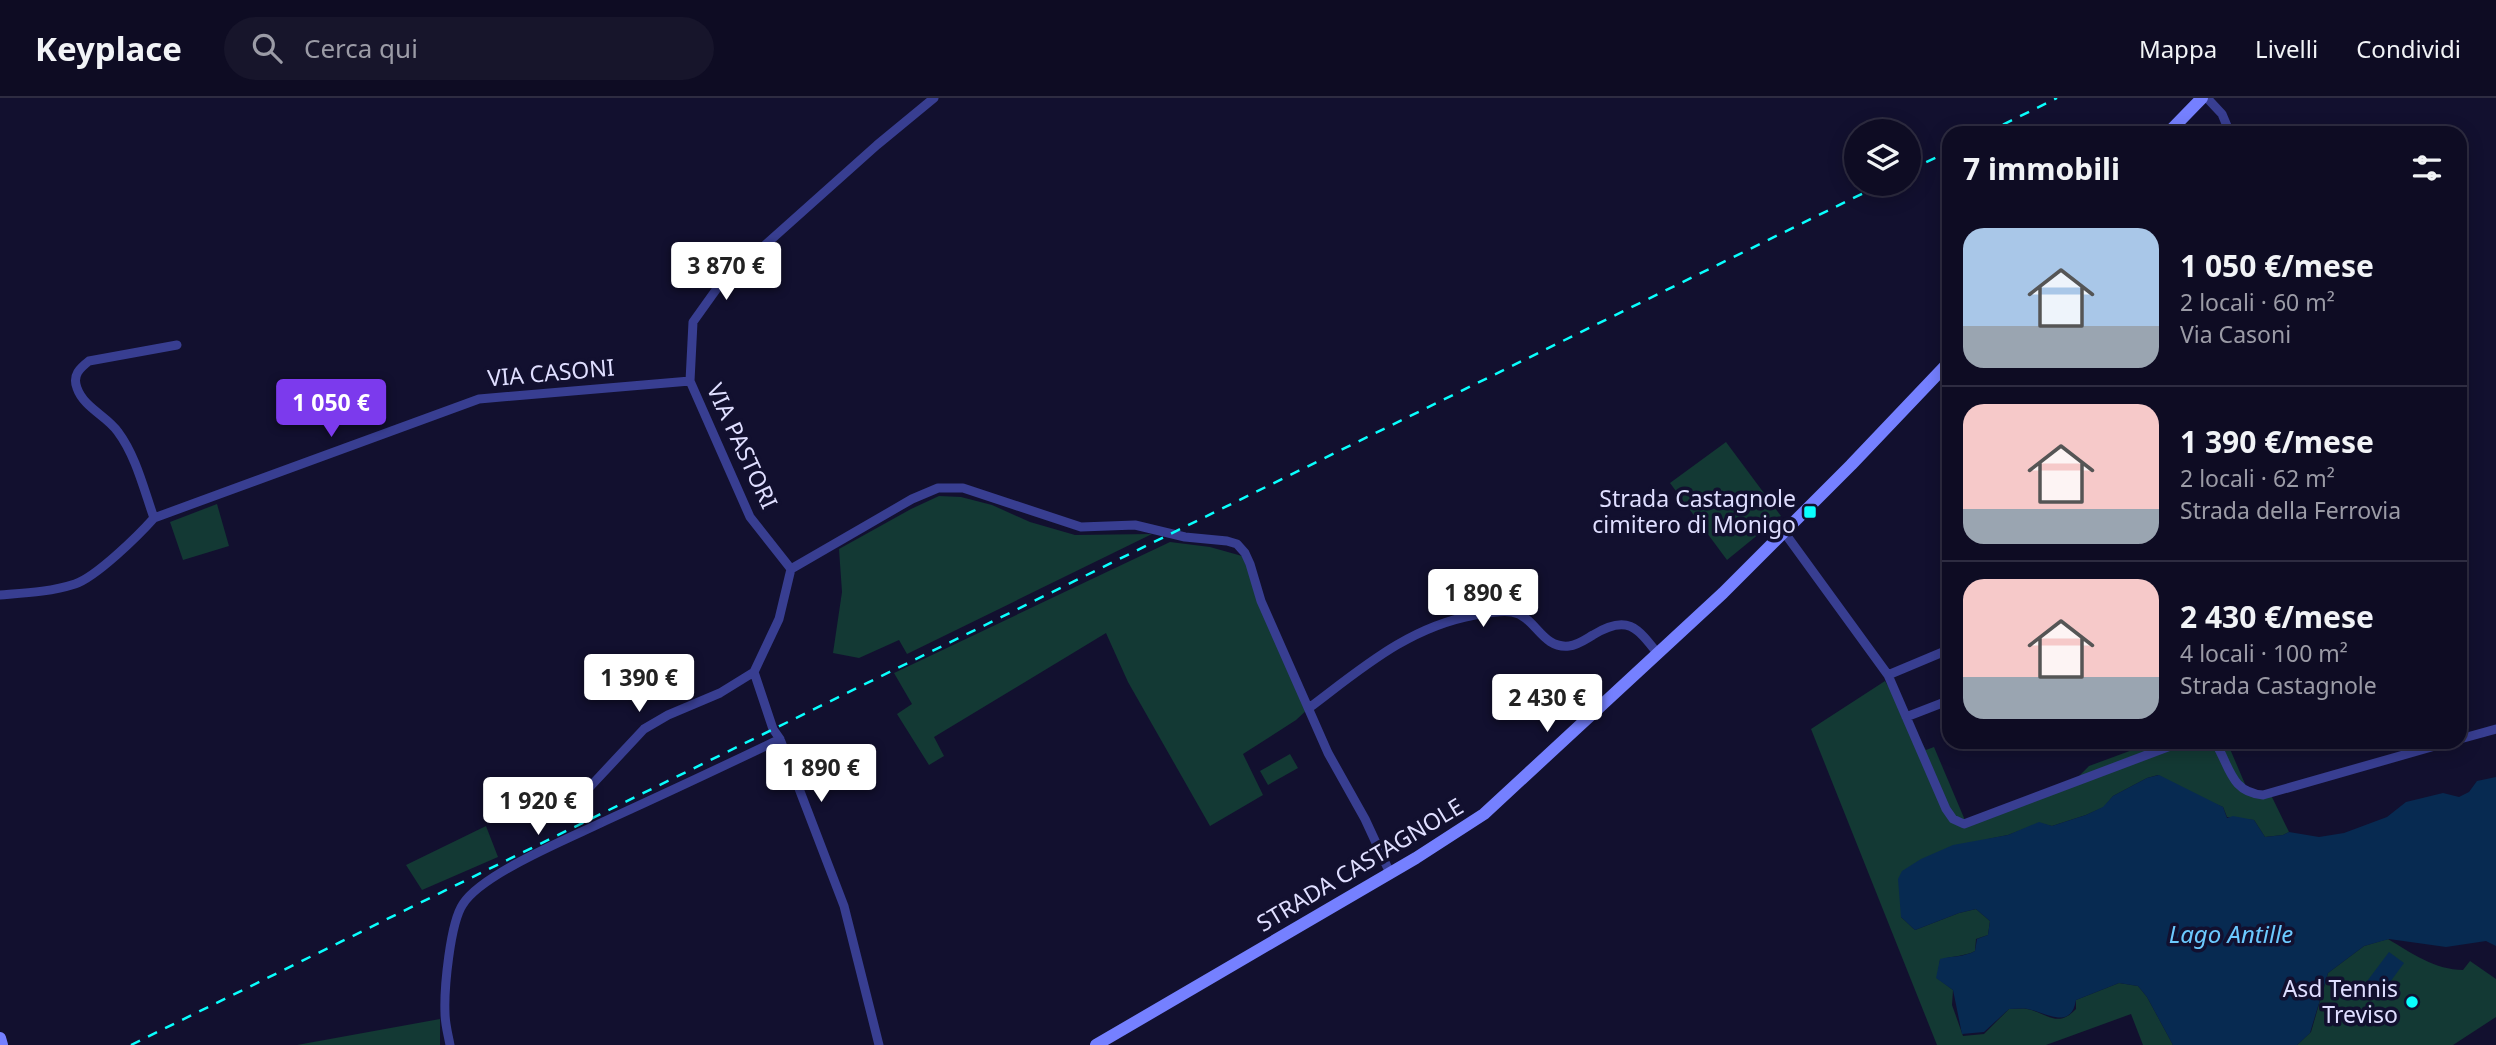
<!DOCTYPE html>
<html lang="it">
<meta charset="utf-8">
<style>
:root{--surface:#0e0c23;--page:#17152b;--text:#f1f3f6;--muted:#9b9ba6;--line:#2e2c41;--accent:#7c3aed}
body{margin:0;font-family:"Noto Sans",sans-serif;background:var(--page);color:var(--text);height:100vh;display:flex;flex-direction:column;font-size:26px;white-space:nowrap}
*{box-sizing:border-box;margin:0}
p{font-size:23px;color:var(--muted)}
.icon{flex:none;width:38px;height:38px;fill:none;stroke:currentColor;stroke-width:2;stroke-linecap:round;stroke-linejoin:round}
.map{position:relative;flex:1;overflow:hidden}
.details{position:absolute;left:1942px;top:28px;width:525px;height:623px;display:flex;flex-direction:column;background:var(--surface);border-radius:21px;box-shadow:0 4px 18px #0003,0 0 0 2px var(--line)}
.details>*{flex:none}
.buttons{position:absolute;left:1844px;top:21px;display:grid;gap:14px}
.buttons a{display:grid;place-items:center;width:77px;height:77px;border-radius:50%;background:var(--surface);box-shadow:0 4px 18px #0003,0 0 0 2px var(--line);font-size:35px}
.price{position:absolute;translate:-50% -60px;padding:0 16px;border-radius:7px;background:#fff;color:#222;font-size:23px;line-height:46px;filter:drop-shadow(0 2px 4px #0008)}
.price::after{content:'';position:absolute;left:50%;top:42px;width:21px;height:16px;margin-left:-10px;background:inherit;clip-path:polygon(0 0,100% 0,50% 100%)}
.price.selected{background:var(--accent);color:#fff}
ul{padding:0;list-style:none}
li{display:flex;align-items:center;gap:21px;height:175px;padding:0 21px}
li+li{border-top:2px solid var(--line)}
li span{display:grid;place-items:center;flex:none;width:196px;height:140px;border-radius:21px;color:#555}
li>.icon{margin-inline-start:auto}
span .icon{width:84px;height:84px;fill:#fffc;stroke-width:1}
li b{font-size:30px}
h2{display:flex;justify-content:space-between;align-items:center;height:84px;padding:0 21px;font-size:30px}
header{display:flex;align-items:center;gap:42px;box-sizing:border-box;height:98px;padding:0 35px;background:var(--surface);border-bottom:2px solid var(--line)}
header strong{font-size:33px}
nav{display:flex;gap:38px;margin-inline-start:auto;font-size:24px}
.search{width:490px;height:63px;background:var(--page);display:flex;align-items:center;gap:18px;box-sizing:border-box;padding:0 24px;border-radius:38px;color:var(--muted);font-size:26px}
.map>svg:first-child{display:block}
.green{fill:#133934}
.water{fill:#072a51}
.lines{fill:none;stroke-linecap:round;stroke-linejoin:round}
.street{stroke:#383e91;stroke-width:9}
.secondary{stroke:#7580ff;stroke-width:12}
.rail{stroke:#0afffe;stroke-width:2.5;stroke-dasharray:10 9;stroke-linecap:butt}
.poi-dot{fill:#0afffe;stroke:#12102f;stroke-width:2.5}
.labels{text-anchor:middle;stroke-width:7;stroke-linejoin:round;paint-order:stroke}
.street-label{font-size:23px;fill:#dfdeff;stroke:#12102f}
.poi-label{font-size:23px;fill:#dfdeff;stroke:#12102f;text-anchor:end}
.water-label{font-size:24px;font-style:italic;fill:#6ccaff;stroke:#12102f}
</style>
<header>
<strong>Keyplace</strong>
<div class="search"><svg class="icon" aria-label="search" viewBox="0 0 24 24"><circle cx="10" cy="10" r="6"/><path d="M15 15l6 6"/></svg>Cerca qui</div>
<nav><a>Mappa</a><a>Livelli</a><a>Condividi</a></nav>
</header>
<div class="map">
<svg width="2496" height="947" viewBox="0 0 2496 947">
<rect width="100%" height="100%" fill="#12102f"/>
<path class="green" d="M1726,344l55,74 -54,44 -57,-77z
M939,398l22,1 31,8 38,17 45,13 77,-1 -245,120 -8,-14 -40,18 -26,-5 9,-61 -3,-43 72,-40z
M217,406l12,42 -46,14 -13,-38z
M1170,444l40,5 32,9 67,152 -13,12 -53,34 20,41 -53,31 -82,-144 -22,-49 -172,104 10,19 -15,9 -32,-51 15,-10 -18,-31z
M1885,583l41,69 8,-3 33,78 109,-46 13,-13 65,-24h73l21,49 22,2 19,39 -6,3 -18,2 -11,-17 -27,-3 -4,-10 -27,-11 -38,-21 -11,3 -34,18 -9,11 -18,8 -34,11 -13,-3 -31,12 -20,4 -87,78 14,13 44,-17 17,-4 14,12 -2,14 -12,4 -1,12c-9,5 -24,5 -35,9l-3,18 16,12 -1,15 11,31 21,-2 25,-25c6,0 13,-1 18,0 21,4 30,20 49,0v-9l43,-17 19,3 9,11 26,48h-30l-12,-31 -85,31h-109l-126,-316z
M1290,656l8,14 -30,17 -8,-14z
M486,728l12,31 -76,33 -16,-25z
M2388,841c23,14 48,31 75,31l7,-9 26,18v38l-43,28h-156l14,-13 17,-59 36,-27z
M440,921v26h-143z"/>
<path class="water" d="M2159,677l64,32 4,11 6,-2 21,4 11,17 18,-2 6,-3 30,5 25,-4 43,-16 19,-15 37,-9 16,4 10,-5 8,-11 19,-4v169l-10,-5 -40,6 -57,-8 -25,7 -36,27 -18,60 -13,12h-124l-26,-48 -9,-11 -19,-3 -43,17c-5,31 -31,12 -48,9 -6,-1 -13,0 -19,0l-25,23 -22,2 -9,-44 -17,-12 4,-19c11,-3 25,-2 35,-8l2,-12 11,-4 2,-14 -14,-12 -17,4 -44,17 -14,-13 -3,-38 4,-8 19,-12 32,-14 55,-10 31,-13 13,4 34,-11 17,-8 10,-11 34,-18z
M2389,854l15,11 -27,37 -15,-12z"/>
<g class="lines">
<path class="street" d="M2207,0l15,16 8,19
M154,420c-10,-28 -18,-62 -36,-86 -11,-16 -34,-24 -41,-44 -5,-13 3,-20 12,-27l88,-16
M1784,434l104,143 58,134 7,10 11,5 217,-82
M791,471l121,-70 26,-11h25l118,39 54,-2 50,12 42,4 10,3 8,9 5,11 11,37 67,152 37,66 25,54
M791,471l-41,-52 -60,-136 3,-59 25,-35 159,-142 57,-47
M791,471l-12,50 -25,53 19,57 7,10 64,167 35,139
M0,497c25,-2 50,-3 75,-11 21,-7 63,-48 79,-66l325,-119 211,-18
M1888,577l62,-26
M1309,610c52,-39 99,-81 166,-93 12,-2 25,-5 37,-3 24,4 29,37 57,34 9,-1 17,-7 24,-11 34,-21 44,-8 65,19
M1906,619l44,-17
M2460,641l36,-10
M2215,644c15,24 15,50 48,53l186,-53
M561,711l26,-19 57,-61 24,-14 52,-22 34,-21
M450,947c-2,-11 -5,-21 -5,-32 -1,-24 5,-90 18,-109 20,-31 107,-66 142,-83 59,-27 117,-54 175,-82"/>
<path class="secondary" d="M2168,35l34,-35
M0,940l2,7
M1096,947l320,-187 68,-44 239,-221 128,-128 99,-104"/>
<path class="rail" d="M1986,35l71,-35
M1909,72l41,-19
M131,947l1751,-861"/>
</g>
<g class="poi-dot">
<rect x="1803" y="407" width="14" height="14" rx="3.5"/>
<circle cx="2412" cy="904" r="7"/>
</g>
<g class="labels">
<g class="street-label">
<text transform="translate(551 275) rotate(-5)" y="8">VIA CASONI</text>
<text transform="translate(742 348) rotate(65)" y="8">VIA PASTORI</text>
<text transform="translate(1360 767) rotate(-31)" y="8">STRADA CASTAGNOLE</text>
</g>
<g class="poi-label">
<text x="1796" y="409">Strada Castagnole<tspan x="1796" dy="26">cimitero di Monigo</tspan></text>
<text x="2398" y="899">Asd Tennis<tspan x="2398" dy="26">Treviso</tspan></text>
</g>
<g class="water-label">
<text x="2231" y="845">Lago Antille</text>
</g>
</g>
</svg>
<div class="buttons">
<a><svg class="icon" aria-label="layers" viewBox="0 0 24 24"><path d="M12 4l9 5-9 5-9-5zM3 14l9 5 9-5"/></svg></a>
</div>
<b class="price" style="left:726px;top:204px">3 870 €</b>
<b class="price selected" style="left:331px;top:341px">1 050 €</b>
<b class="price" style="left:1483px;top:531px">1 890 €</b>
<b class="price" style="left:639px;top:616px">1 390 €</b>
<b class="price" style="left:1547px;top:636px">2 430 €</b>
<b class="price" style="left:821px;top:706px">1 890 €</b>
<b class="price" style="left:538px;top:739px">1 920 €</b>
<section class="details">
<h2>7 immobili<svg class="icon" aria-label="filters" viewBox="0 0 24 24"><path d="M4 7h16M4 17h16"/><circle cx="9" cy="7" r="2"/><circle cx="15" cy="17" r="2"/></svg></h2>
<ul>
<li><span style="background:linear-gradient(#a9c7e8 70%,#9aa5b1 0)"><svg class="icon" aria-label="home" viewBox="0 0 24 24"><path d="M3 11l9-7 9 7M6 9v11h12V9"/></svg></span><div><b>1 050 €/mese</b><p>2 locali · 60 m²</p><p>Via Casoni</p></div></li>
<li><span style="background:linear-gradient(#f6c9c9 75%,#9aa5b1 0)"><svg class="icon" aria-label="home" viewBox="0 0 24 24"><path d="M3 11l9-7 9 7M6 9v11h12V9"/></svg></span><div><b>1 390 €/mese</b><p>2 locali · 62 m²</p><p>Strada della Ferrovia</p></div></li>
<li><span style="background:linear-gradient(#f6c9c9 70%,#9aa5b1 0)"><svg class="icon" aria-label="home" viewBox="0 0 24 24"><path d="M3 11l9-7 9 7M6 9v11h12V9"/></svg></span><div><b>2 430 €/mese</b><p>4 locali · 100 m²</p><p>Strada Castagnole</p></div></li>
</ul>
</section>
</div>
